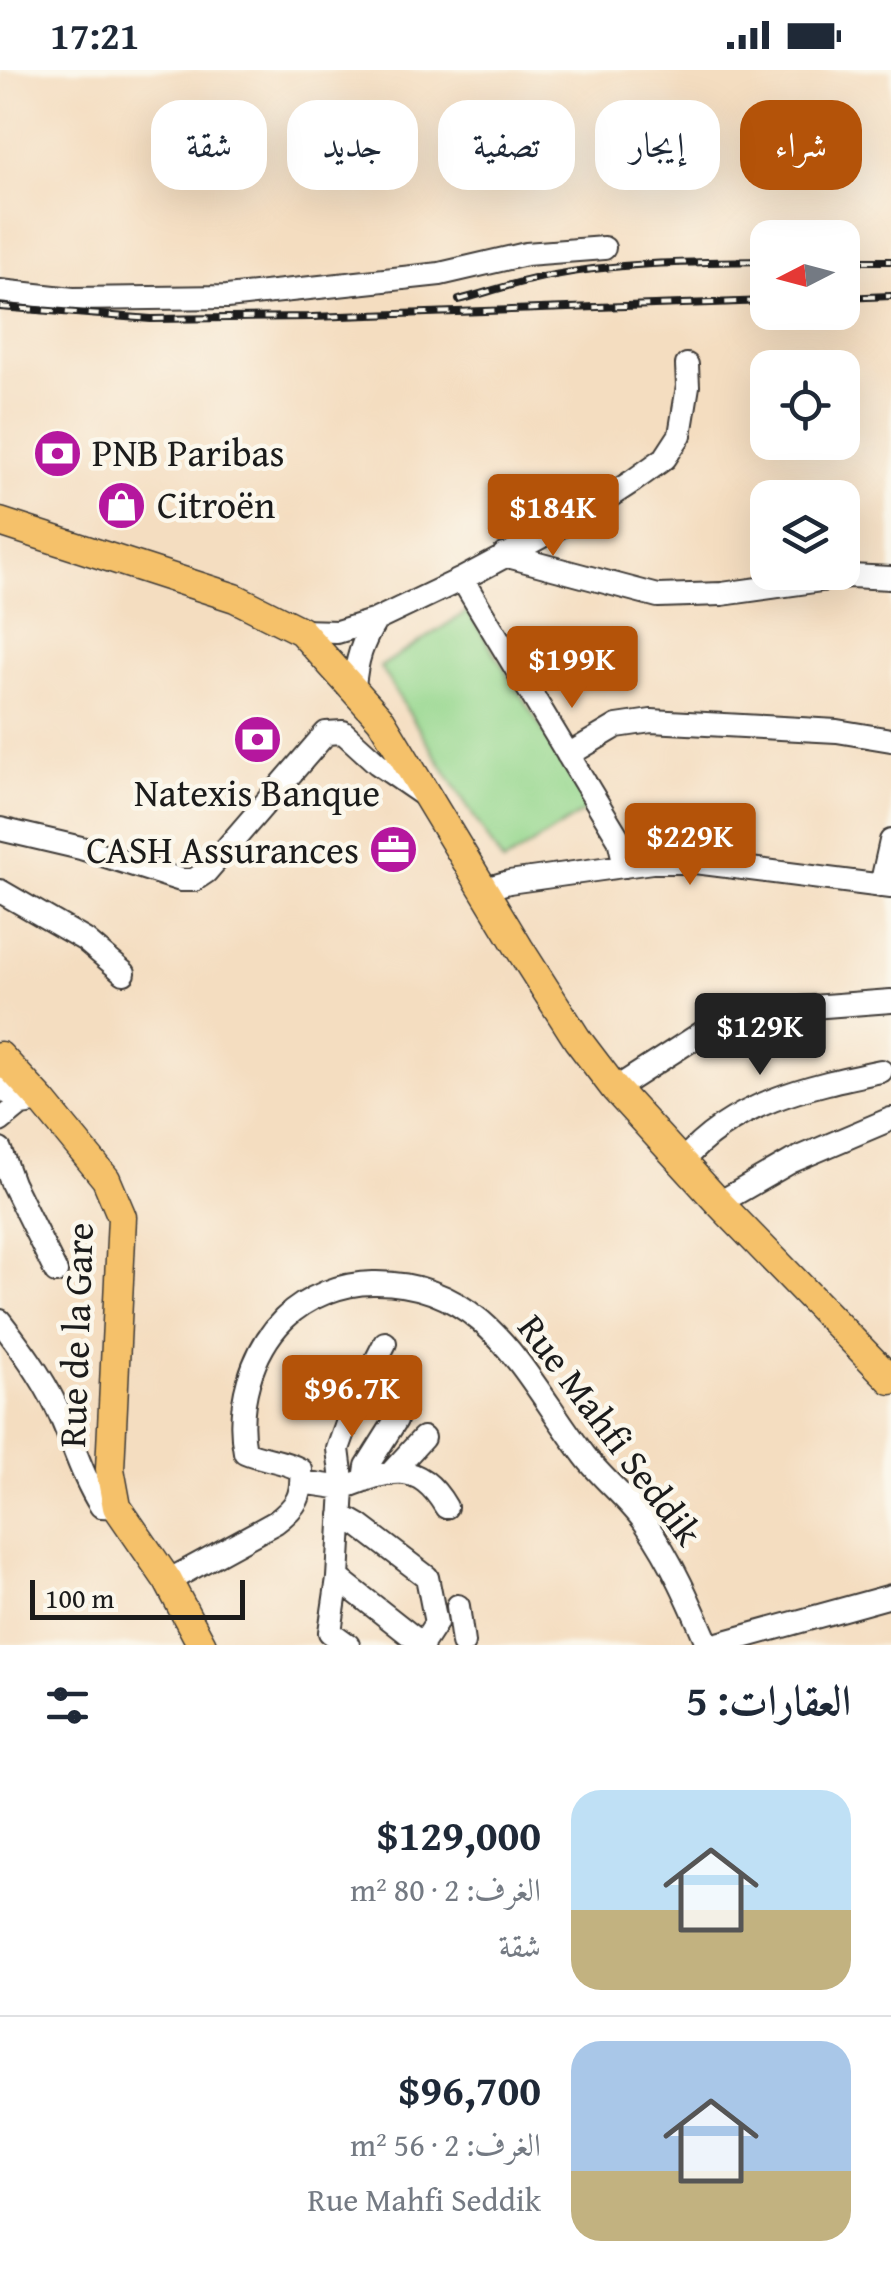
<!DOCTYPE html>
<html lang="ar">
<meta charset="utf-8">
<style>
:root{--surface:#fff;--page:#f6f6f7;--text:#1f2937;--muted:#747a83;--line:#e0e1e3;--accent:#b45309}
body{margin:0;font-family:"Gentium Book Plus",Amiri,serif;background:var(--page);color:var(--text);direction:rtl;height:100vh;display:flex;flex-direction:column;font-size:38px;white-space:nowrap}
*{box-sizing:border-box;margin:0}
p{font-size:32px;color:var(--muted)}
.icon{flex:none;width:55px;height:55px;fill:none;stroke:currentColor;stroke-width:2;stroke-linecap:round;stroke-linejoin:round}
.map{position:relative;height:1575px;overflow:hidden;direction:ltr}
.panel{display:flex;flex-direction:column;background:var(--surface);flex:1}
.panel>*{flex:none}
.hud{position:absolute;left:30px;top:30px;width:832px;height:90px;direction:rtl;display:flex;gap:20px}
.needle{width:65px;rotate:264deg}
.buttons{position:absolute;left:750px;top:150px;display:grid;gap:20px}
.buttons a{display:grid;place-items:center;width:110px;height:110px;border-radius:20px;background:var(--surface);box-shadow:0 10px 40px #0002;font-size:50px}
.scale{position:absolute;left:30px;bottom:25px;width:215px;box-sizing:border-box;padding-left:10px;border:5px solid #1c1c1c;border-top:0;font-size:28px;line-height:35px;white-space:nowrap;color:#1c1c1c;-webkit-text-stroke:8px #fbf7ec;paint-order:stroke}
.price{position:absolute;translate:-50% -85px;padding:0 22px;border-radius:10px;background:var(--accent);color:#fff;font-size:32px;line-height:65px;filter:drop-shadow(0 2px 5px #0008)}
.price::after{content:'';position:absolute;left:50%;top:60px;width:30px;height:22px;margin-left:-15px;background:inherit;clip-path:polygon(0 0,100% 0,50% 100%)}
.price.current{background:#222;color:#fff}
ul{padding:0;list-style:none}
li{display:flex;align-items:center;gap:30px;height:250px;padding:0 40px}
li+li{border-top:2px solid var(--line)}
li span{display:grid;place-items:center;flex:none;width:280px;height:200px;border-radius:30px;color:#555}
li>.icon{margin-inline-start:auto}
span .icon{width:120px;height:120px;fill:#fffc;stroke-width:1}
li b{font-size:42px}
h2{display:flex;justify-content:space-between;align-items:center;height:120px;padding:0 40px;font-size:42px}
.chip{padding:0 35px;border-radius:30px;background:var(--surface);box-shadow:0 10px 40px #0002;font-size:35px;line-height:90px}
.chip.current{background:var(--accent);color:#fff}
.status{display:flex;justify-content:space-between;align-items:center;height:70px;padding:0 50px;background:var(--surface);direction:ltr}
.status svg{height:28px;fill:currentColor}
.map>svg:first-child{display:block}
.green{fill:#96d78e;stroke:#597a55;stroke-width:2.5}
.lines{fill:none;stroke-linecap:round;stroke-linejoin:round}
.minor-casing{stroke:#3c3935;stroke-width:26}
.major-casing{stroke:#3c3935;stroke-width:31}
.minor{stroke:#fff;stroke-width:22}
.major{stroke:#f5c16b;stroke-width:28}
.rail-casing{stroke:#1c1c1c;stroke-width:8}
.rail{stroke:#fbf7ec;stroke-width:4;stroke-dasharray:11;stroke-linecap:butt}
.labels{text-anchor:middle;stroke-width:9;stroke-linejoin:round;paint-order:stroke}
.poi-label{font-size:38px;fill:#1c1c1c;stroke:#fbf7ec;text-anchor:start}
.street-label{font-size:38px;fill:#1c1c1c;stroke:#fbf7ec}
</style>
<div class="status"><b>17:21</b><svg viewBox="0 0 49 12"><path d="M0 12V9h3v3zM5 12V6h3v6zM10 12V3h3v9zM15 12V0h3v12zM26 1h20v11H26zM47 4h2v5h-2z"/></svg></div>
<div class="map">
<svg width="891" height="1575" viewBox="0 0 891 1575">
<rect width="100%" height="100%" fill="#fbf7ec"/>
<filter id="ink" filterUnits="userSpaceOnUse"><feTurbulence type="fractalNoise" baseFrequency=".01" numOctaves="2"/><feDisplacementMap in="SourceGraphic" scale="20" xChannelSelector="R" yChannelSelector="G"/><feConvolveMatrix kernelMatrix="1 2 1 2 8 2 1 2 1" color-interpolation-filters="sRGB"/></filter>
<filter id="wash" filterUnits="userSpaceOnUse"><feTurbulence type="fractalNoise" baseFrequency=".0048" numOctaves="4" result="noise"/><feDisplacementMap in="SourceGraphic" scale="40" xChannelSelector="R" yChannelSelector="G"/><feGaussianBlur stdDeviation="2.25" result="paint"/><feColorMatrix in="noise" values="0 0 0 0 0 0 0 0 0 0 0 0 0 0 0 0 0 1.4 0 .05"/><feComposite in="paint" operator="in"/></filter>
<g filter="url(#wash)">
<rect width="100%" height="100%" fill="#f4ddc0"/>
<path class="green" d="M468,541l123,196 -88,56 -123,-196z"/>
</g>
<g filter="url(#ink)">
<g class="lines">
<defs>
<path id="minor" d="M0,221l73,8 154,-2 213,-23 86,-20 78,-6
M504,485l154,41 64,-2 128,-18 41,2
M462,509l157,260 6,27
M301,561l36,1 39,-12 86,-41 116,-62 55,-36 32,-23 15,-23 8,-49 -1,-21
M354,618c2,-27 8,-46 22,-68
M568,685l49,-29 34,-5 186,10 54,9
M0,759l81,19 100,32h13l12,-8 120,-139 17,-1 34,31 48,33
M881,816l10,-45
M485,819l24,-7 143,-20h43l196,25
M0,821l85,49 39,33
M0,1014l21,20 21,-3
M615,1019l87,-56 83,-24 106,-8
M0,1051l21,-17
M0,1080l12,33 44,89
M682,1092c49,-59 127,-76 199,-91
M719,1133l73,-42 99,-42
M0,1251c21,27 41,54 56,85 16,33 25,69 45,100l16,1
M385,1273l-31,61 -16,45 5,39c47,-18 75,-29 103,19
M390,1404l33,-36
M365,1410l2,-14 29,-46
M302,1412l41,6 -5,90 -8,54 18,13
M341,1445l19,11 67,51 9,46 -13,20
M338,1508l85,67
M168,1511l108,-59c21,-16 27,-26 25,-52 -18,-10 -37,-10 -56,-18 -9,-45 6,-100 39,-133 22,-22 58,-36 89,-36 115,-2 152,95 212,173 18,24 44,43 61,68 26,37 44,79 62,121
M458,1536l5,37
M714,1575l177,-49"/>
<path id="major" d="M0,452l235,76 66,33 80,89 138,228 58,91 38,50 104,114 172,177
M0,986l42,45 64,78 16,38 -12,252 7,38 51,74 34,64"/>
</defs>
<use href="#minor" class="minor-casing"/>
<use href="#major" class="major-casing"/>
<use href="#minor" class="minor"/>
<use href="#major" class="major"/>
<defs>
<path id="rail" d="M842,191h49
M842,228l49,-2
M459,230c30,-8 60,-19 90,-24 72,-14 146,-14 219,-15
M0,237l151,12 161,-2 456,-16"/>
</defs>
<use href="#rail" class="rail-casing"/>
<use href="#rail" class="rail"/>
</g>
</g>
<defs>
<symbol id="bank-disc" viewBox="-11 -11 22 22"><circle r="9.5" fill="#b5179e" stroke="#fbf7ec"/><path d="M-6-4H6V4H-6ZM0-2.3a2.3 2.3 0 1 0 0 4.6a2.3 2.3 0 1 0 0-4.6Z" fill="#fff"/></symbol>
<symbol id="shop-disc" viewBox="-11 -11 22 22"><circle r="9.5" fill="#b5179e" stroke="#fbf7ec"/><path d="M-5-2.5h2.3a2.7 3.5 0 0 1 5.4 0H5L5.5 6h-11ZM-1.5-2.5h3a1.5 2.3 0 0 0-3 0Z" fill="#fff"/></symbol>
<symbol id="office-disc" viewBox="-11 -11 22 22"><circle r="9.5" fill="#b5179e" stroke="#fbf7ec"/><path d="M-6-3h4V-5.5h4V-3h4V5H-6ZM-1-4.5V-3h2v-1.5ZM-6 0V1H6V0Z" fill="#fff"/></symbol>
</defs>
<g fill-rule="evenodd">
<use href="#bank-disc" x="30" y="356" width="55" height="55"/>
<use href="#shop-disc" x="94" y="408" width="55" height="55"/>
<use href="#bank-disc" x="230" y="642" width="55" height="55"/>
<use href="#office-disc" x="366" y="752" width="55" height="55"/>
</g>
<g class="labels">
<g class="poi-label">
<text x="92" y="396">PNB Paribas</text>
<text x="157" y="448">Citroën</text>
<text x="257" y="736" text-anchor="middle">Natexis Banque</text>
<text x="359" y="793" text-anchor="end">CASH Assurances</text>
</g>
<g class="street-label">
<text transform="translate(76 1265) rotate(-88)" y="13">Rue de la Gare</text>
<text transform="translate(610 1360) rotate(53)" y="13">Rue Mahfi Seddik</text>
</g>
</g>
</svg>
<div class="buttons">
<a><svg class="needle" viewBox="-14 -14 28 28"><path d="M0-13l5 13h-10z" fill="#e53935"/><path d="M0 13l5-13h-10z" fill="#747a83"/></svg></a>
<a><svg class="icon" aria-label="locate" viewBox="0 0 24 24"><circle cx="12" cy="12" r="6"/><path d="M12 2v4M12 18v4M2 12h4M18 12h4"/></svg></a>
<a><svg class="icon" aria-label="layers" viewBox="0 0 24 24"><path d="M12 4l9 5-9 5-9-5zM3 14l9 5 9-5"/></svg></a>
</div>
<div class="scale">100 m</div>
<b class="price" style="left:553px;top:489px">$184K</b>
<b class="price" style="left:572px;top:641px">$199K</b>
<b class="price" style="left:690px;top:818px">$229K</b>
<b class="price current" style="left:760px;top:1008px">$129K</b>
<b class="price" style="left:352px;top:1370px">$96.7K</b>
<div class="hud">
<a class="chip current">شراء</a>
<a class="chip">إيجار</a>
<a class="chip">تصفية</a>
<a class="chip">جديد</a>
<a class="chip">شقة</a>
</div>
</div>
<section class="panel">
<h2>العقارات: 5<svg class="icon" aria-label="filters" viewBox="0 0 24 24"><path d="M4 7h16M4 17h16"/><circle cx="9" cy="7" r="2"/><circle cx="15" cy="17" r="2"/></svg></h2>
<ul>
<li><span style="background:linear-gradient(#bfe0f5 60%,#c2b280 0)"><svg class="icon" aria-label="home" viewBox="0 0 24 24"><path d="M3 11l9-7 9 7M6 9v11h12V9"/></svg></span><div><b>$129,000</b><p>الغرف: 2 · 80 m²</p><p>شقة</p></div></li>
<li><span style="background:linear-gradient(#a9c7e8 65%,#c2b280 0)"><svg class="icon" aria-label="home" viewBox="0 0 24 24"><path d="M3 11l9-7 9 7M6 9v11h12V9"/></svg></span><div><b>$96,700</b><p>الغرف: 2 · 56 m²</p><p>Rue Mahfi Seddik</p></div></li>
</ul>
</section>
